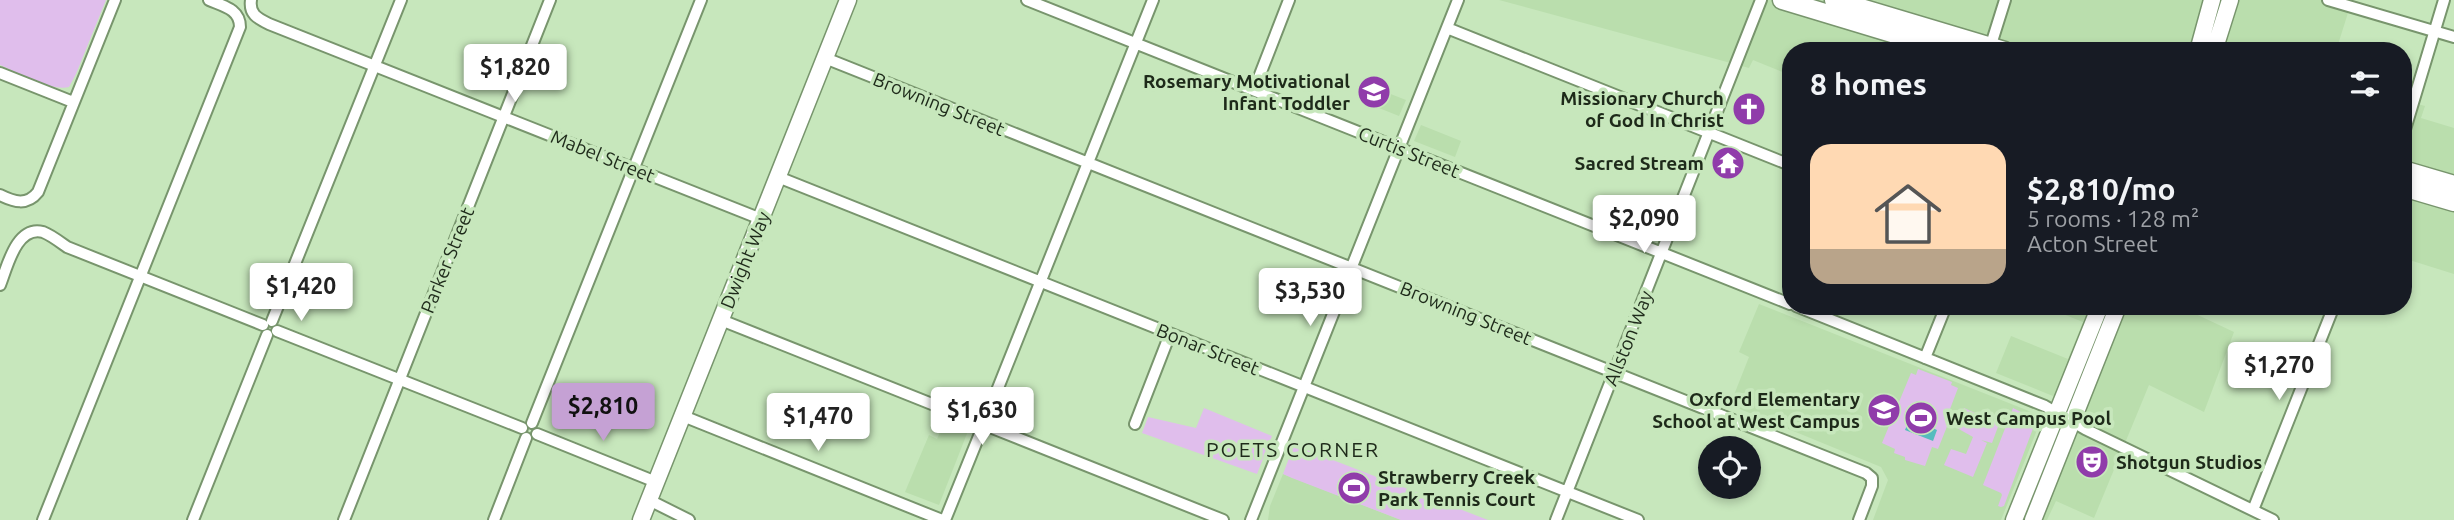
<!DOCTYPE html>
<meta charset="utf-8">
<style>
:root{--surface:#171b24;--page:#242831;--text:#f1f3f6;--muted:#9ea1a6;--accent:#c5a1d4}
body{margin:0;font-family:Ubuntu,sans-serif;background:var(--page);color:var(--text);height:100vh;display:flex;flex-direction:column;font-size:26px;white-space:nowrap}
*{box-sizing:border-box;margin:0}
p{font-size:23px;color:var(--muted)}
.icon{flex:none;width:38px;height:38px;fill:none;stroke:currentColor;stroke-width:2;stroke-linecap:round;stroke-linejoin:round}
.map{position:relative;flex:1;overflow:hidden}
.side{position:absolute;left:1782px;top:42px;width:630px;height:273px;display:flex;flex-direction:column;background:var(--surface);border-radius:28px;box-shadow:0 4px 10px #0003}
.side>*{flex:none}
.buttons{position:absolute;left:1698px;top:436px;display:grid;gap:14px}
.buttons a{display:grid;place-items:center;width:63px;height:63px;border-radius:50%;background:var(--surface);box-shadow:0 4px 10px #0003;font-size:35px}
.price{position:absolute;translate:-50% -60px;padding:0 16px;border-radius:7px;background:#fff;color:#222;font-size:23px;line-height:46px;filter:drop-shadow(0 2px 4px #0008)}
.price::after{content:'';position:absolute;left:50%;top:42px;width:21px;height:16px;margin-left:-10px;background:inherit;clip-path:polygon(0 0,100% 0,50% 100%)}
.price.on{background:var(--accent);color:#111}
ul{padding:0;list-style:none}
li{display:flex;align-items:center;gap:21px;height:175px;padding:0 28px}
li span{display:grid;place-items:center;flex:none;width:196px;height:140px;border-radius:21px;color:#555}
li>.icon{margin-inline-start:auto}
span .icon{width:84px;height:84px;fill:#fffc;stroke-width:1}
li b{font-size:30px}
h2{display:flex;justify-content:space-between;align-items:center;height:84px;padding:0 28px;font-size:30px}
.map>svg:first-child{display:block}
.built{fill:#badead}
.green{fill:#e0beec}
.water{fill:#55bcbe}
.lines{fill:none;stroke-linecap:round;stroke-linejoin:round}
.street-casing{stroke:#78956d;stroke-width:14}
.secondary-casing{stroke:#78956d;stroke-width:19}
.primary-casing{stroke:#78956d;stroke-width:21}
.street{stroke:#fff;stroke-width:10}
.secondary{stroke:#fff;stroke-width:16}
.primary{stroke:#fff;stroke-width:18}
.labels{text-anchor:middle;stroke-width:7;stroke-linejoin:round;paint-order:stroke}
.poi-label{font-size:19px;font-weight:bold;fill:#1e2a1a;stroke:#c7e7bc;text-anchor:end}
.street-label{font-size:19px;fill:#1e2a1a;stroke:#c7e7bc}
.neighbourhood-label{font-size:21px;letter-spacing:2px;fill:#1e2a1a;stroke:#c7e7bc}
</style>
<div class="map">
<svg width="2454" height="520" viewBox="0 0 2454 520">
<rect width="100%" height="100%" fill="#c7e7bc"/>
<path class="built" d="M1499,0h853l-16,51h-546v24l-37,-15 -4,8z
M1365,84l41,16 -7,16 -40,-16z
M2403,100l22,6 -4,12 33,10v146l-51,-16z
M1421,125l40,16 -6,16 -41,-16z
M1759,304l280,111 2,5 -40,100h-128l15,-40 -7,-13 -151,-62 19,-48 -10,-5z
M2043,306h145l-1,4 47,22 -30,80 -55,-27 -55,133 -38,-17 -9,19h-7l45,-111 -89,-36 15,-37 57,23 15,-37z
M952,425l16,6 -29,74 -34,-13 24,-57 8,4 4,-9z
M1283,474l118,46h-133l2,-14z"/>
<path class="green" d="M0,0h106l-30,74 -7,13c-17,5 -52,-15 -69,-22z
M1918,369l34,13 -1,3 7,3 -11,29 3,2 -12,30 -6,-2 -7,19 -20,-6v-3l-11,-4 1,-4 -13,-6 29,-70 5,2z
M1204,408l68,28 -15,38 -115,-41 6,-16 48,11z
M1964,408l35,16 -7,19 -11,-3 6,3 -14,34 -29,-12 7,-16 15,5 7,-17 -16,-9z
M2013,408l20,10 2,5 -31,83 -3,1 -3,-1 4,-11 -1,-2 -18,-8z
M1294,445l194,75h-87l-109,-42 -9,-4z"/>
<path class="water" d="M1917,401l16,6 -7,18 11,5 -4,11 -28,-11z"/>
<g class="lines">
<defs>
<path id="street" d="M251,0c-2,14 6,18 18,24l492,195
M1027,0l763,304
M2328,0l126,37
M1447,28l343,137
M1892,51l8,-21
M1989,51l16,-51
M825,58l1041,415 6,5v8l-13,34
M0,73l73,29
M1254,90l35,-90
M2403,136l41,-136
M778,177l860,343
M0,195c14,7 27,11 38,-3l77,-192
M0,285c7,-17 16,-60 43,-53 8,3 17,10 24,15l196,78
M1796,306l249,100 40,23 188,91
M721,320l256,102
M272,321l129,-321
M277,331l245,97
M1925,358l21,-52
M683,416l259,104
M986,418l167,-418
M532,423l169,-423
M1135,424l35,-90
M990,427l233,93
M537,434l119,48
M649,500l40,20
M2253,510l81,-204
M43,520l197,-493c0,-18 -17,-21 -31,-27
M193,520l74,-185
M344,520l206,-520
M494,520l32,-82
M945,520l36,-89
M1251,520l207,-520
M1556,520l205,-520"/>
<path id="secondary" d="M2198,51l14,-51
M2214,51l16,-51
M641,520l207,-520
M2014,520l86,-214
M2033,520l85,-214"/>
<path id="primary" d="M1782,0l169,51
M1834,0l171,51
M2403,170l51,15
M2403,187l51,15"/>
</defs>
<use href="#street" class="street-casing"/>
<use href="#secondary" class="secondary-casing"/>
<use href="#primary" class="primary-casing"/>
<use href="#street" class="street"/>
<use href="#secondary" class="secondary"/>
<use href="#primary" class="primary"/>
</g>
<defs>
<symbol id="school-disc" viewBox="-11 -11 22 22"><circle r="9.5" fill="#903caa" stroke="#c7e7bc"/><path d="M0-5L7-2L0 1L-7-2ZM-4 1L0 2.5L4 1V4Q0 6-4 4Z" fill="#fff"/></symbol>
<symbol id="church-disc" viewBox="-11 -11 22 22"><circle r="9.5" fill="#903caa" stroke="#c7e7bc"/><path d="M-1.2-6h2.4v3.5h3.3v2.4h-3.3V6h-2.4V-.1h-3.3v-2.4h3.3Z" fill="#fff"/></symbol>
<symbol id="temple-disc" viewBox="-11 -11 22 22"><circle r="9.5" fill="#903caa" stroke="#c7e7bc"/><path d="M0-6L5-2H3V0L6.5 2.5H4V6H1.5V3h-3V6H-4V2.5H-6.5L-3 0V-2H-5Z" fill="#fff"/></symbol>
<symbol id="stadium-disc" viewBox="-11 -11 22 22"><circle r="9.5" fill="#903caa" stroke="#c7e7bc"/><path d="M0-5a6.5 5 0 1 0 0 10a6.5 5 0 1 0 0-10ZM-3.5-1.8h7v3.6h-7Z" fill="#fff"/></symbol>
<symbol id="theatre-disc" viewBox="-11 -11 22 22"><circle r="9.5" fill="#903caa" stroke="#c7e7bc"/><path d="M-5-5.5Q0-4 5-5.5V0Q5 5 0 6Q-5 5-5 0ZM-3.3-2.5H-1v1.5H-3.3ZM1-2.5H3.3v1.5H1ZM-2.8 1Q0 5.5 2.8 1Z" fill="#fff"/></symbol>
</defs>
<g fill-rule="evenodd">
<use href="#school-disc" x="1355" y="73" width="38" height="38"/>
<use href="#church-disc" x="1730" y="90" width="38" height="38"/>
<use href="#temple-disc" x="1709" y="144" width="38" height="38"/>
<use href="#school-disc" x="1865" y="391" width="38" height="38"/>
<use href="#stadium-disc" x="1902" y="399" width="38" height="38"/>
<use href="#theatre-disc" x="2073" y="443" width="38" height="38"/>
<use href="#stadium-disc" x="1335" y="469" width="38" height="38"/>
</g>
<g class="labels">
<g class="poi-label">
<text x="1350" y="88">Rosemary Motivational<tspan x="1350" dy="22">Infant Toddler</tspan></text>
<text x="1724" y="105">Missionary Church<tspan x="1724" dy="22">of God In Christ</tspan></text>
<text x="1704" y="170">Sacred Stream</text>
<text x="1860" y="406">Oxford Elementary<tspan x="1860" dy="22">School at West Campus</tspan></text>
<text x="1946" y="425" text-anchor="start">West Campus Pool</text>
<text x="2116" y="469" text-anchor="start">Shotgun Studios</text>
<text x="1378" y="484" text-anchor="start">Strawberry Creek<tspan x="1378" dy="22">Park Tennis Court</tspan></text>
</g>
<g class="street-label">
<text transform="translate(939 104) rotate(22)" y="7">Browning Street</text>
<text transform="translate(1409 152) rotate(22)" y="7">Curtis Street</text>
<text transform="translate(603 156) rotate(22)" y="7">Mabel Street</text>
<text transform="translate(447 260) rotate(-68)" y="7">Parker Street</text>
<text transform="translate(745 260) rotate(-68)" y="7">Dwight Way</text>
<text transform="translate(1466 313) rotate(22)" y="7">Browning Street</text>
<text transform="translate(1628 338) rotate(-68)" y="7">Allston Way</text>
<text transform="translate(1208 349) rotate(22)" y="7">Bonar Street</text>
</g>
<g class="neighbourhood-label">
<text x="1293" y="457">POETS CORNER</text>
</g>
</g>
</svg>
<div class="buttons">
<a><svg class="icon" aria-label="locate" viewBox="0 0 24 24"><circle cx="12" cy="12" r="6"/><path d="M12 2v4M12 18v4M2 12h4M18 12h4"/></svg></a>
</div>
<b class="price" style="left:515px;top:104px">$1,820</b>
<b class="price" style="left:1644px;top:255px">$2,090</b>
<b class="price" style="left:301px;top:323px">$1,420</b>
<b class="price" style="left:1310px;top:328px">$3,530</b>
<b class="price" style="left:2279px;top:402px">$1,270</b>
<b class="price on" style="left:603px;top:443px">$2,810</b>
<b class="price" style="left:982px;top:447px">$1,630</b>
<b class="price" style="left:818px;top:453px">$1,470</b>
<section class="side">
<h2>8 homes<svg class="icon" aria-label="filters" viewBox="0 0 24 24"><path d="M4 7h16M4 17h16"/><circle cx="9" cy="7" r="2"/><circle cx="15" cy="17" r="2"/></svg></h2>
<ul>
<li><span style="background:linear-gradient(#ffd9b3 75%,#b9a48a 0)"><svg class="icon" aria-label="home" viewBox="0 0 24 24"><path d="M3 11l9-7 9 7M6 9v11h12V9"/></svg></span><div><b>$2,810/mo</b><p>5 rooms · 128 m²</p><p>Acton Street</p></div></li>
</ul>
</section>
</div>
